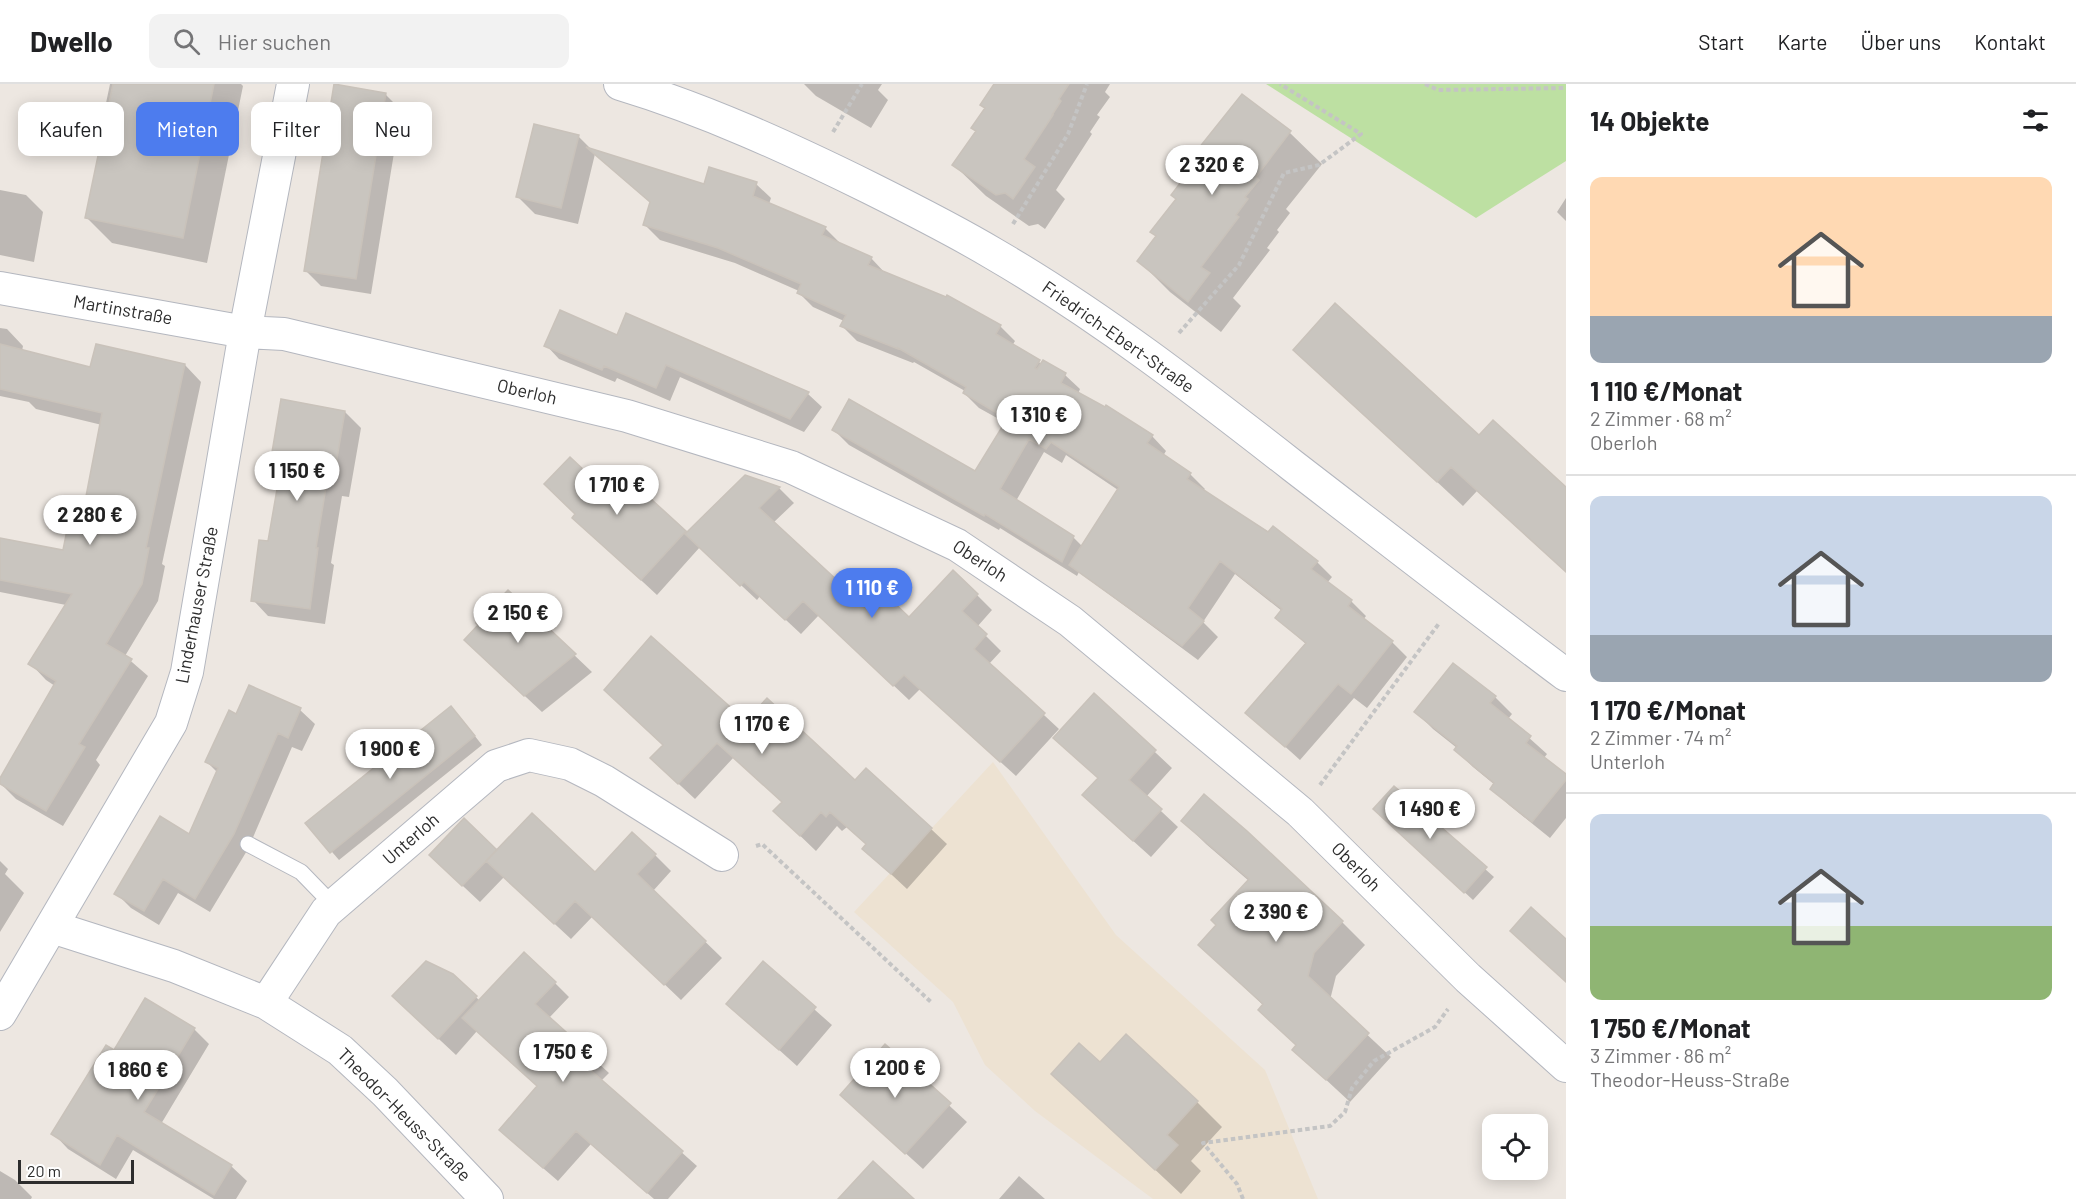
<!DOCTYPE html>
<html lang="de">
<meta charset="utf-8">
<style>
:root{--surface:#fff;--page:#f2f2f2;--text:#202124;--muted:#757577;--line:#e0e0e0;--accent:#4d7cee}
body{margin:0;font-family:Barlow,sans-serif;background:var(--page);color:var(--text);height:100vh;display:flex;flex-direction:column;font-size:22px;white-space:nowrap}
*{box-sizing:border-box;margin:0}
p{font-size:20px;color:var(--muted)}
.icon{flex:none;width:33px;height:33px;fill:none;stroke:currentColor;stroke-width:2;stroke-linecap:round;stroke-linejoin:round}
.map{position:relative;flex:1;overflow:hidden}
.side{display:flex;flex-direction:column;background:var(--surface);width:510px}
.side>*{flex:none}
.top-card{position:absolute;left:18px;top:18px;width:570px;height:54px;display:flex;gap:12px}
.buttons{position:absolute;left:1482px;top:1030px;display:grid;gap:12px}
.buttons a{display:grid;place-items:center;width:66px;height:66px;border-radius:12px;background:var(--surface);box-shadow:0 3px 15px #0003;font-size:30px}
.scale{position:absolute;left:18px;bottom:15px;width:116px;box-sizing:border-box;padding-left:6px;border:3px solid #2d2d2d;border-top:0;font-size:16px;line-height:21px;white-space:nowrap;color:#2d2d2d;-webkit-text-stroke:4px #fff;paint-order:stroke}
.price{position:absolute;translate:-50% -51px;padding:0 14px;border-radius:21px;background:#fff;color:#222;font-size:20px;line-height:39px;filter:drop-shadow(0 2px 3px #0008)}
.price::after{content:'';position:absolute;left:50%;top:36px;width:18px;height:14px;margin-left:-9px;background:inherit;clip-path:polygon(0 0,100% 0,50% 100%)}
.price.active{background:var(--accent);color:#fff}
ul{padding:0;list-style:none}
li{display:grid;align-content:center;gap:12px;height:318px;padding:0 24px}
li+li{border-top:2px solid var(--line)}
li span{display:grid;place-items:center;height:186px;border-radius:12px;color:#555}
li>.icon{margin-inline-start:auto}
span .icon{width:108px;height:108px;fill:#fffc;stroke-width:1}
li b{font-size:26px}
h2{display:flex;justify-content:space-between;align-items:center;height:72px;padding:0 24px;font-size:26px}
.pill{padding:0 21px;border-radius:12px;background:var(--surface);box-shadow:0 3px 15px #0003;font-size:21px;line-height:54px}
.pill.active{background:var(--accent);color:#fff}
header{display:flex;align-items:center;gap:36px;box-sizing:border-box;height:84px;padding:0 30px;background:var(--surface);border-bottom:2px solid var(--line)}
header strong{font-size:28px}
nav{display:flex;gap:33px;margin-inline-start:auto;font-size:21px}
.search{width:420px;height:54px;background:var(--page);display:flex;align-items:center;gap:15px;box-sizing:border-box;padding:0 21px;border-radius:12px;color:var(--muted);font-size:22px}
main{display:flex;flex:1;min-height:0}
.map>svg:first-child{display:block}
.education{fill:#ede2d2}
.green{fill:#bde0a2}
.shadow{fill:#0003;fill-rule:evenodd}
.building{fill:#c9c5bf;stroke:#c9c2ba;stroke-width:1.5}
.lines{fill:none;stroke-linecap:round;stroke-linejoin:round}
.service-casing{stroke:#b4b7bf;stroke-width:17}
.minor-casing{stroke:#b4b7bf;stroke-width:34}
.path{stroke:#c4c4c4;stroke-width:4;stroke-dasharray:4.5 3;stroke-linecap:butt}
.service{stroke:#fff;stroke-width:15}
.minor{stroke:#fff;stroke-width:32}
.labels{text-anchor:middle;stroke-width:4.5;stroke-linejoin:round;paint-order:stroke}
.street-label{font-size:18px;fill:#2d2d2d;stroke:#fff}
</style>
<header>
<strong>Dwello</strong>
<div class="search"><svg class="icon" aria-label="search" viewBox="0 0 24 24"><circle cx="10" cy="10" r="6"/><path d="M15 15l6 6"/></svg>Hier suchen</div>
<nav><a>Start</a><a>Karte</a><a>Über uns</a><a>Kontakt</a></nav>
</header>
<main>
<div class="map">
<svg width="1566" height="1115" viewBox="0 0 1566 1115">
<rect width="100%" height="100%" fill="#ede7e1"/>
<path class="education" d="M993,678l123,173 149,135 53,129h-165l-118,-88 -50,-46 -32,-63 -99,-90z"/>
<path class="green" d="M1266,0h300v77l-90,57z"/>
<path class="shadow" d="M110,0h131l2,2 -36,177 -95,-20 -25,-25 23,-111 -4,-4z
M804,0h78l-4,6 10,10 -17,28 -55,-32z
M994,0h116l-5,8 5,5 -13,18 3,2 -10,15 2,2 -36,56 9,9 -20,30 -7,-5 -9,2 -43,-30 -32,-31 23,-34z
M385,10l16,16 -30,184 -50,-8 -16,-16z
M1243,12l47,37 32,31 -36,45 4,4 -13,17 2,2 -12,16 3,2 -37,48 8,8 -20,26 -51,-40 -31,-31 18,-24 45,-80z
M578,52l15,15 112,34 51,-1 15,14 -2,6 56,24 15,15 31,15 15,16 114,52 15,15 -3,5 30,18 1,-2 22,13 15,14 -2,5 74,42 14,15 -3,5 27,18 15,15 -2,2 114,71 15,15 -5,6 24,18 15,15 -3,4 29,22 15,15 -40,51 -13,-10 -54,62 -52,-47 59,-68 -30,-27 5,-7 -47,-37 -32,48 15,15 -20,23 -119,-88 -2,4 -77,-48 -1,2 -150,-85 -15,-15 141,43 31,-50 -27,-15 -15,-15 1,-2 -51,-29 -1,1 -56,-22 -15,-15 2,-5 -31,-14 -15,-15 1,-1 -64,-28 -75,-23 -15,-15 7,-22 -57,-49 -17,70 -43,-10 -17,-17zM1044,368l18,11 4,-8 52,35 -36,56 -9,-9 -57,-36z
M0,106l26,5 17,17 -9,50 -34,-7z
M1566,114v23l-9,-9z
M627,231l181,79 14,13 -18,25 -124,-55 -10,24 -53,-23 -2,4 -56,-23 -13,-14 72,-8z
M0,244l7,1 16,17 -1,5 69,18 94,-4 16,17 -39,182 3,2 -7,35 -33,55 23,20 -52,84 4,5 -37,61 -47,-27 -16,-16 55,-97 -9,-6 -16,-17 36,-58 -66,-13v-52l64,12 20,-38 18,-89 -66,-16 -7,-7 -29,-6z
M1295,266l271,139v83l-89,-81 -14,15z
M345,328l16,16 -12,69 -7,-1 -11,67 3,2 -9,59 -57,-8 -15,-16 16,-57 11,-64 -9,-9z
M618,386l69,64 92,-46 15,15 -21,20 79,73 57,23 68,-24 15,15 -15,17 24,24 -12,13 70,65 -43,47 -96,-87 -11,11 -90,-85 -18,19 -41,-38 -3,4 -57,-53 -43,48 -83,-77z
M508,508l84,80 -50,40 -59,-55z
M1094,611l78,73 -26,29 32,30 -27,30 -50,-45z
M1495,613l17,17 -4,5 39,35 -3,4 22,17v43l-16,20 -41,-33 -17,-17 3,-3 -22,-18 -17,-17 1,-2 -24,-19 -17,-17z
M300,626l15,14 -13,27 -10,-4 -44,102 -38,63 -32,-19 -19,32 -28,-17 -15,-15 74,-57 28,-63 -11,-11z
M459,632l23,29 -143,115 -32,-37z
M746,639l109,59 76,47 16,15 -40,45 -43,-40 3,-4 -20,-18 -5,4 -5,-5 -21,25 -25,-24 -8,-25 -49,-45 -39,42 -27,-25z
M1394,704l100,89 -21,23 -89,-82z
M1183,737l159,101 23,23 -29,31 -6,24 61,57 -41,45 -56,-52 3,-4 -33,-40 -64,-61 18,-20 31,-44 -43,-37z
M497,768l98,22 60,-19 16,16 -18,20 69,67 -41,42 -88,-84 -22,23 -67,-62 -24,25 -32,-30z
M0,777l8,8 -3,5 19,19 -24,39z
M763,880l69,61 -35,41 -69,-62z
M453,891l27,26 75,-18 14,14 -20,21 60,55 -8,8 96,85 -29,33h-14l-63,-55 -33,37 -43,-37 24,-57 -62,-56 -21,24 -45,-42z
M194,945l15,15 -48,80 70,42 16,15 -11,18h-22l-81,-49 -17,29 -48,-30 -15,-16 62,-81z
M885,962l82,76 -44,47 -64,-58z
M1101,980l96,38 25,25 -31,34 10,10 -20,23 -128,-120z
M0,1087l15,9 17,17 -1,2h-31z
M1019,1092l26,23h-46z"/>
<path class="building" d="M113,0h101l-31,154 -98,-20z
M334,0l52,9 -30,186 -52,-8z
M994,0h75l-10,15 2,2 -9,14h1l-29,44 11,8 -22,32 -8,-6 -9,2 -44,-30 24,-34 -5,-3 14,-20 -5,-3z
M1242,10l49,37 -35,46 3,3 -14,17 3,2 -12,16 3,2 -38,50 9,6 -22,29 -51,-41 19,-25 -6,-4 26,-33 -5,-4 29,-38 -5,-4z
M534,40l45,11 -18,73 -45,-11z
M586,63l118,37 5,-17 48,15 -4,14 73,31 -4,8 50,22 -4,8 78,32 1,-2 54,30 -5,9 44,26 -5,8 2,1 6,-9 23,13 -5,10 44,24 1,-2 47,30 -6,8 44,30 -4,6 81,53 5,-6 45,35 -7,8 41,31 -4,6 45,35 -42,53 -13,-10 -53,63 -40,-34 61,-70 -31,-25 7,-9 -62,-48 -32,47 16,13 -22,25 -113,-81 50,-78 -68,-45 -5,7 -17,-10 -29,50 74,47 -12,26 -77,-48 -1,2 -152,-86 17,-31 126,72 32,-52 -44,-26 3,-6 -68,-39v1l-58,-23 6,-11 -49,-22 4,-9 -83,-36 -75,-23 7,-23z
M1335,219l144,132 14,-15 73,67v85l-115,-105 -14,15 -144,-132z
M560,226l57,25 9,-22 183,79 -19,27 -124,-54 -10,23 -52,-22 -2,4 -58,-24z
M0,260l90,23 6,-23 89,20 -39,184h3l-7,36 -36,60 26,15 -53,85 6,3 -39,64 -46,-27v-6l56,-97 -28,-17 44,-70 -72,-14v-42l63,12 8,-40 12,2 19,-99 -102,-24z
M281,315l64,12 -12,71 -6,-1 -11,67h2l-8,61 -59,-8 8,-61 9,1 12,-69 -11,-2z
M570,373l31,29 16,-18 69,63 -45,49 -69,-62 3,-4 -31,-30z
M745,391l35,12 -21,21 93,86 16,-16 41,39 44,-47 25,24 -16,17 25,23 -13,15 71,64 -45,49 -96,-87 -11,11 -90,-85 -18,19 -41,-38 -4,4 -55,-52z
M508,506l68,64 -52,42 -60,-56 14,-15 -2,-2z
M651,552l95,85 21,-23 88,82 11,-12 66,60 -41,46 -29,-25 4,-5 -36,-32 -4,5 -5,-5 -21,24 -27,-25 9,-9 -65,-59 -39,41 -28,-26 13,-13 -59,-55z
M1453,579l43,33 -6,7 41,33 -5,7 40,31v6l-34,42 -42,-33 4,-6 -40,-33 3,-4 -43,-34z
M249,601l52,23 -13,30 -10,-5 -44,101 -39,65 -32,-20 -19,32 -30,-17 46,-78 29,18 29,-66 -13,-6 24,-52 7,4z
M1094,609l62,57 -27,30 33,29 -29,32 -51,-46 16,-17 -45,-40z
M451,622l24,30 -145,117 -25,-30z
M1394,702l93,81 -23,26 -91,-84z
M1204,710l43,37 96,90 -29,32 -6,23 61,57 -43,47 -34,-30 4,-5 -38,-35 5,-6 -65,-59 18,-20 -5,-5 38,-41 -68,-58z
M532,729l63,59 37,-40 24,22 -19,20 69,67 -42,44 -89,-84 -21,23 -68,-63z
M464,734l33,32 -35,36 -33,-31z
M1531,823l35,32v43l-56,-51z
M524,868l32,30 -21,22 60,54 -8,9 96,84 -36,42 -71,-62 -33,37 -44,-38 38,-44 -75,-68z
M426,877l27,13 24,22 -39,43 -46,-43z
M763,877l53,46 -37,43 -53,-46z
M145,914l50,30 -51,84 88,53 -18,30 -97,-60 -17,30 -49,-31 55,-89 8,5z
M1126,950l72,67 -31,34 11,10 -23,25 -104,-96 28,-31 21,19z
M885,960l66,59 -46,51 -65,-59z
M873,1077l41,38h-76z"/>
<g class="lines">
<defs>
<path id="service" d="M248,760l53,28 32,33"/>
<path id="minor" d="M620,0c86,26 169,64 250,104 42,21 84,42 124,66 105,61 203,137 299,212 91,70 181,140 273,209
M0,204l245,44 39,2 343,82 164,51 166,78 113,76 230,191 168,166 98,88
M52,843l122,39 92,37 74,47 45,42 102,107
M266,919l60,-91 170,-146 33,-11 41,9 34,17 118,74
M0,930l171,-291 16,-51 58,-340 48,-248"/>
</defs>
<use href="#service" class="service-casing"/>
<use href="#minor" class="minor-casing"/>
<path class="path" d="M1425,0l13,6 128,-2
M833,48l29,-48
M1013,140l55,-90 19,-50
M1179,249l60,-68 45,-92 35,-8 42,-31 -81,-50
M1320,701l120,-163
M756,762l6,-2 170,159
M1243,1115l-6,-15 -34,-41 127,-17 15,-14 7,-24 22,-27 61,-34 13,-18"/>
<use href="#service" class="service"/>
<use href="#minor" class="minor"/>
</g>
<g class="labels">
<g class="street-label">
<text transform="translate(123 226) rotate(10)" y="6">Martinstraße</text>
<text transform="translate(1118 253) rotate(35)" y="6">Friedrich-Ebert-Straße</text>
<text transform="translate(527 308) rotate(13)" y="6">Oberloh</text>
<text transform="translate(980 477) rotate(33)" y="6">Oberloh</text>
<text transform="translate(197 521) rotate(-79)" y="6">Linderhauser Straße</text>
<text transform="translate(411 755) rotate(-41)" y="6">Unterloh</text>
<text transform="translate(1356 783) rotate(45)" y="6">Oberloh</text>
<text transform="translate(404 1031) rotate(45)" y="6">Theodor-Heuss-Straße</text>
</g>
</g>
</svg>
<div class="buttons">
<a><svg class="icon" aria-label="locate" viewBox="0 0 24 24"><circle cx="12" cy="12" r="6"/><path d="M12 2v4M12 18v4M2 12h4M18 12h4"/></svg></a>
</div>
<div class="scale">20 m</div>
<b class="price" style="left:1212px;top:112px">2 320 €</b>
<b class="price" style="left:1039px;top:362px">1 310 €</b>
<b class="price" style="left:297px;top:418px">1 150 €</b>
<b class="price" style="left:617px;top:432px">1 710 €</b>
<b class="price" style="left:90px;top:462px">2 280 €</b>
<b class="price active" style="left:872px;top:535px">1 110 €</b>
<b class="price" style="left:518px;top:560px">2 150 €</b>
<b class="price" style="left:762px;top:671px">1 170 €</b>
<b class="price" style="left:390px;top:696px">1 900 €</b>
<b class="price" style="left:1430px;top:756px">1 490 €</b>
<b class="price" style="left:1276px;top:859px">2 390 €</b>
<b class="price" style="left:563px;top:999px">1 750 €</b>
<b class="price" style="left:895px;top:1015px">1 200 €</b>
<b class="price" style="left:138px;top:1017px">1 860 €</b>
<div class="top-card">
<a class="pill">Kaufen</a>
<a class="pill active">Mieten</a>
<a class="pill">Filter</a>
<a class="pill">Neu</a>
</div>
</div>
<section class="side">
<h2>14 Objekte<svg class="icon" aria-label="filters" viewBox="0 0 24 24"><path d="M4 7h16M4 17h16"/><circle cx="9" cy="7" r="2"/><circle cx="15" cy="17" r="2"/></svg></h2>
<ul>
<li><span style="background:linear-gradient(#ffd9b3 75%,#9aa5b1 0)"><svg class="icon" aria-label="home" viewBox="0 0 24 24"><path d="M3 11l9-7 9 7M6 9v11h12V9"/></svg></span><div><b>1 110 €/Monat</b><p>2 Zimmer · 68 m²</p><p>Oberloh</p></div></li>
<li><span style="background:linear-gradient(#c9d6e8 75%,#9aa5b1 0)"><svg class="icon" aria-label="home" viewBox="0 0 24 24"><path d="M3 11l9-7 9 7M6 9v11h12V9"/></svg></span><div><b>1 170 €/Monat</b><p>2 Zimmer · 74 m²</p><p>Unterloh</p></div></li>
<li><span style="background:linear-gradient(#c9d6e8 60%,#8fb573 0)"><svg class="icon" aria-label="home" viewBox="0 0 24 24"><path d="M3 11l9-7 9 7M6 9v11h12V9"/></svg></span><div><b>1 750 €/Monat</b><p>3 Zimmer · 86 m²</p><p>Theodor-Heuss-Straße</p></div></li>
</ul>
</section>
</main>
